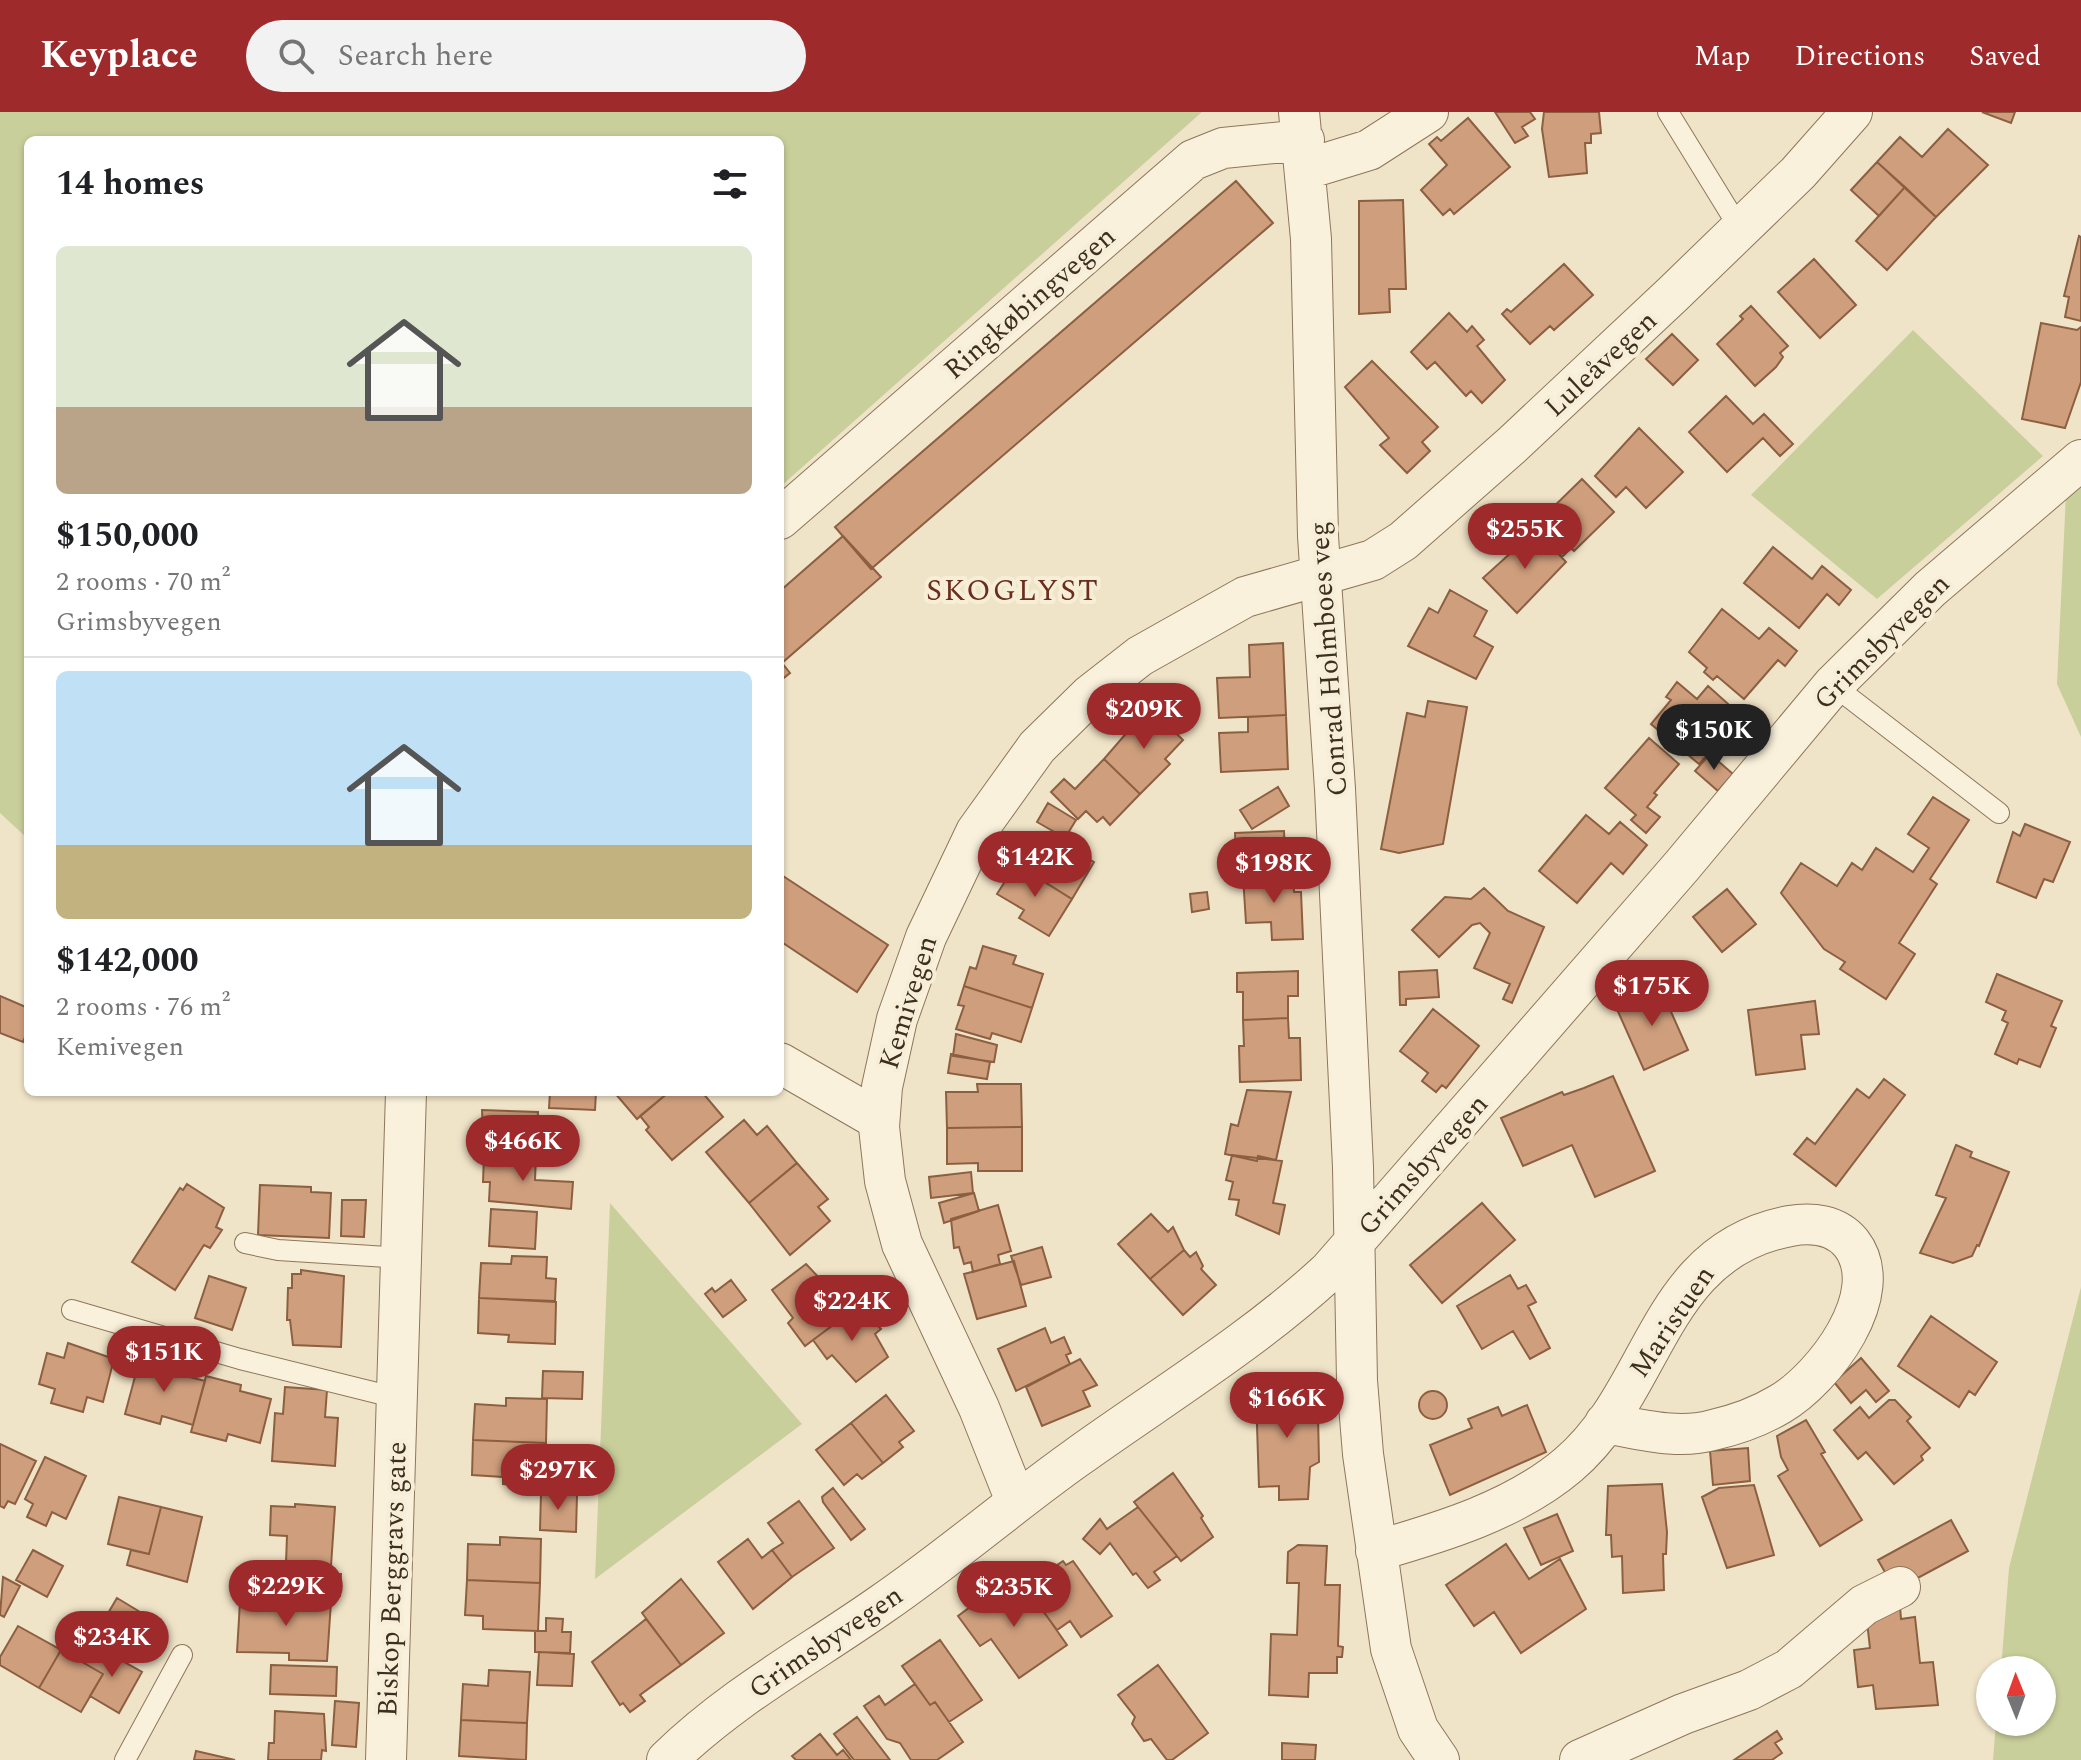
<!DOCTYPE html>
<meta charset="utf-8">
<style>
:root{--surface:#fff;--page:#f2f2f2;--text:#202124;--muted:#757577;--line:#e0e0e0;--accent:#9e2a2b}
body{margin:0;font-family:Spectral,serif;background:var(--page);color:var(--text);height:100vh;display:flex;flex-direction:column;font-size:30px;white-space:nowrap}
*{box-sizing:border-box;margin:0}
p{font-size:26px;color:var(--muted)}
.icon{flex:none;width:44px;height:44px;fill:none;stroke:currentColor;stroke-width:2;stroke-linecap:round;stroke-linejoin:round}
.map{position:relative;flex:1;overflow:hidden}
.sheet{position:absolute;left:24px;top:24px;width:760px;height:960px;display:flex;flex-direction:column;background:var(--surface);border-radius:12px;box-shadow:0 2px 6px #0004}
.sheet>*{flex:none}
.needle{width:52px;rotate:359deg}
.fabs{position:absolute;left:1976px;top:1544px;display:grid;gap:16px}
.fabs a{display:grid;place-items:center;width:80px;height:80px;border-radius:50%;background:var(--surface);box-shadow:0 2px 6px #0004;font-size:40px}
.price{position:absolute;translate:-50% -68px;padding:0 18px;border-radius:28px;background:var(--accent);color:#fff;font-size:26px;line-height:52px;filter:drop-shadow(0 2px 4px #0008)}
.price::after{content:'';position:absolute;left:50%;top:48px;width:24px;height:18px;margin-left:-12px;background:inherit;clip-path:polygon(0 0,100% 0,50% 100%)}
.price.on{background:#222;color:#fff}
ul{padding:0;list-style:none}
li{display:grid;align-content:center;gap:16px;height:424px;padding:0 32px}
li+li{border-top:2px solid var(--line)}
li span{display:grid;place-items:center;height:248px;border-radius:12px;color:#555}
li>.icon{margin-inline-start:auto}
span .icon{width:144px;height:144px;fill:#fffc;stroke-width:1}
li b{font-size:34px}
h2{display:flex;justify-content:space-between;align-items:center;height:96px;padding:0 32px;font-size:34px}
header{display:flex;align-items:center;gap:48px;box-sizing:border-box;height:112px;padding:0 40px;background:var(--accent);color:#fff}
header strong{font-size:38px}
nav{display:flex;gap:44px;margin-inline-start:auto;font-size:28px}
.search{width:560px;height:72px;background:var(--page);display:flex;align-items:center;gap:20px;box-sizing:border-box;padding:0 28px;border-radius:44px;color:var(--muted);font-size:30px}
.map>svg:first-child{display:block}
.green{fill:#c9cf9b}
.building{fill:#cf9f7d;stroke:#8d5f41;stroke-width:2}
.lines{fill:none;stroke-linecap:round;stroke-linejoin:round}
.service-casing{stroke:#8d765c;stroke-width:22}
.minor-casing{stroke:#8d765c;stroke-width:42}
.service{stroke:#faf1dc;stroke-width:20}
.minor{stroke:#faf1dc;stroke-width:40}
.labels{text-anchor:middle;stroke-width:8;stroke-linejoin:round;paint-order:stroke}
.street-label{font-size:28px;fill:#3d2e20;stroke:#f7eed8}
.neighbourhood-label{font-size:30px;letter-spacing:2px;fill:#6b2e1e;stroke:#f7eed8}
</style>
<header>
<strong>Keyplace</strong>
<div class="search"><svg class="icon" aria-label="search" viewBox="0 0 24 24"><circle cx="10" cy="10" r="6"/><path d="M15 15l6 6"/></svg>Search here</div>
<nav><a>Map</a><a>Directions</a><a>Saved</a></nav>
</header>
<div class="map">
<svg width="2081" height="1648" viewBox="0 0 2081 1648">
<rect width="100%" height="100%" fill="#f0e4c8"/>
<path class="green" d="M0,0h1202l-422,375v-347h-752v699l-28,-26z
M1913,218l130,126 -166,143 -126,-104z
M2081,352v273l-24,-53 10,-212z
M610,1091l192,221 -207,155z
M2081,1175v473h-88l3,-38h46v-52h-41l8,-102z"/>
<path class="building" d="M1495,0h35l5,7 -13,8 6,9 -13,7z
M1544,0h55l2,21 -10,1v9h-6l2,30 -38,4 -7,-48z
M1982,0h33l-4,11z
M1468,6l42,49 -56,47 -4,-5 -7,6 -22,-25 26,-25 -18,-21 8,-7 4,4z
M1948,17l40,36 -52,52 -59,-55 23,-25 22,20z
M1877,50l28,25 -26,29 -28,-26z
M1236,69l37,42 -402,346 -36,-42z
M1905,75l31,30 -49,53 -31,-29z
M1403,88l3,89h-17l1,23 -31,2v-113z
M2079,124l2,1v84l-16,-4 4,-20 -5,-1z
M1814,147l42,46 -36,33 -42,-46z
M1564,152l29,31 -39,35 -4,-4 -20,18 -28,-30 5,-5 4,3z
M1751,194l37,40 -8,7 3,4 -7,10 -21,19 -38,-42 26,-25 -3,-3z
M1449,201l18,19 5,-6 12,14 -7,6 28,34 -23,23 -11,-12 -5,5 -31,-34 -8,7 -16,-17z
M2041,211l36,7 4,-3v55l-16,46 -43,-9z
M1672,222l26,26 -25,25 -27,-26z
M1372,249l66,66 -16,15 8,9 -23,22 -27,-28 9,-7 -44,-51z
M1726,284l27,28 11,-10 29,30 -13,12 -17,-18 -36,34 -38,-40z
M1639,316l44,44 -37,36 -20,-21 -10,10 -21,-21z
M1582,367l32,33 -40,39 -3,-3 -9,9 -26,-27 9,-9 -3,-3z
M1536,418l30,32 -49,51 -34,-35z
M843,424l38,41 -99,86 8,10 -10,8v-90z
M1773,435l39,32 10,-13 29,24 -12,15 -12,-11 -28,34 -55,-45z
M1450,478l37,21 -13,25 19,11 -17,32 -68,-33 21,-38 9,5z
M1722,497l37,30 10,-11 28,23 -12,15 -7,-6 -34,39 -27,-23 -4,4 -9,-8 3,-4 -18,-16z
M1283,531l3,72 -67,3 -2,-40 33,-1 -1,-32z
M1677,570l20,17 11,-13 28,25 -21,26 -4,-3 -12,13 9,7 -9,10 -48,-40 20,-24 -5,-3z
M1428,589l39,6 -24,137 -44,9 -18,-4 26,-136 18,4z
M1149,595l34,33 -18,19 5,5 -30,30 -36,-35z
M1286,603l2,54 -67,3 -2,-39 29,-1v-15z
M1649,626l30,26 -25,29 3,2 -10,12 13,10 -14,16 -15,-13 5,-5 -31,-27z
M1710,642l23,20 -15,17 -23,-20z
M1104,647l36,35 -30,31 -7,-8 -6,5 -11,-11 -8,8 -27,-27 13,-13 11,10z
M1278,675l11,19 -37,23 -12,-19z
M1933,685l36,23 -39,59 7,5 -38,59 16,11 -29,45 -46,-30 5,-7 -21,-13 -43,-56 20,-30 36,23 15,-23 10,7 14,-22 37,24 16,-24 -21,-14z
M1048,691l28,17 -11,18 -28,-16z
M1586,703l23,19 11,-12 27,23 -24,29 -12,-11 -34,40 -38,-32z
M2025,712l45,18 -17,40 -9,-3 -8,19 -39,-16 16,-50 7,4z
M1284,719l2,43 -43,2 1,4h-7l-2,-47z
M1034,722l26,17 4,-7 30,18 -22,37 -56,-35z
M1016,752l56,35 -23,37 -30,-18 5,-8 -27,-16z
M780,762l108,71 -31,47 -77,-51z
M1293,762l1,18h7l2,47 -31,1 -1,-18 -25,1 -3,-47z
M1484,776l24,23 36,16 -32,76 -9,-4 7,-15 -36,-16 16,-35 -10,-10 -8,2 -33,32 -27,-27 33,-33 26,2z
M1727,777l29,35 -34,28 -29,-35z
M1207,780l2,17 -17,3 -2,-18z
M983,834l33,10 -3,8 30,10 -11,34 -68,-22 6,-19 6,2z
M1437,858l2,27 -33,2v6h-6l-1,-33z
M1298,859v25h-10v22l-45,2v-28h-6v-19z
M1997,862l65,27 -11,25 5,2 -16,39 -21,-8 -2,5 -22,-10 13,-31 -6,-3 4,-9 -20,-9z
M964,874l68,22 -11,34 -29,-9 -2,6 -34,-10 8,-23 -6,-1z
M1660,875l28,63 -44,20 -28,-63z
M0,884l28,12v21l-5,13 -23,-9z
M1815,889l4,33 -18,1 4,34 -49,6 -8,-65z
M1433,897l46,37 -33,42 -4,-3 -6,7 -14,-11 6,-8 -28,-22z
M1288,906l1,20h11l1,42 -61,2 -1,-36h5l-1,-26z
M956,922l41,11 -3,17 -41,-6z
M951,942l39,8 -3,17 -39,-6z
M1613,964l42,95 -60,26 -23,-52 -49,21 -22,-48 61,-26 2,3 20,-7z
M1884,967l21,16 -69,91 -42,-32 13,-16 8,6 42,-55 12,9z
M977,972h44l1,43 -75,1 -1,-36h32z
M1247,978l44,2 -15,68 -18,-4 -1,5 -32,-7 6,-30 7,2z
M550,980h46l-1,18 -46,-2z
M614,980h55l-32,27z
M669,980h33l21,25 -51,43 -26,-30 3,-3 -9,-11z
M482,998l56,2 -2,45 -52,-2z
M744,1008l13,15 10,-9 30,37 -48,40 -43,-51z
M1022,1015v44h-44v-8l-31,1v-36z
M1956,1033l16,7 -2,5 39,15 -30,74 -2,-1 -5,11 -19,7 -33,-10 26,-55 -10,-3z
M484,1043l52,2 -1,23 38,2 -2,27 -82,-8 1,-19h-7z
M1232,1043l50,6 -9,42 12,2 -6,29 -43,-19 3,-15 -10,-1 4,-17 -7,-2z
M797,1051l31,36 -10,8 12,14 -40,34 -41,-52z
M971,1060l2,21 -42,5 -2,-21z
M187,1072l37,24 -8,19 6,3 -12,18 -6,-3 -29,45 -43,-28 48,-74 3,2z
M260,1073l51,2v5l20,1 -2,45 -71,-3z
M974,1081l5,18 -35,12 -5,-20z
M342,1088h24l-2,37 -23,-1z
M1482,1091l33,37 -73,63 -32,-38z
M998,1093l13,46 -13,4 2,9 -27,8 -2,-10 -7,2 -5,-17 -5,1 -3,-29z
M491,1097l46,3 -2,37 -46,-3z
M1151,1102l17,18 5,-5 11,23 -34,29 -32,-35z
M1042,1135l9,30 -30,8 -10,-29z
M1184,1138l6,7 6,-5 7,14 -2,3 15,16 -33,30 -33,-36z
M512,1144l35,1 -1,21 10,1 -1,22 -76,-3 2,-35 30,1z
M1014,1149l12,45 -49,13 -13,-45z
M806,1152l18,19 5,-4 9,11 -6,4 12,15 -15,11 4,5 -28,21 -17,-23 5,-5 -21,-28z
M301,1158l43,6 -3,71 -48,-2 -3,-25h-3l1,-32h4v-14h9z
M1510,1163l8,14 8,-4 10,17 -8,4 22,42 -20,11 -17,-28 -31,18 -25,-43z
M209,1164l37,12 -14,42 -37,-12z
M731,1168l15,20 -23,17 -18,-23 7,-6 3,4z
M479,1186l77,4 -1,42 -47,-2 1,-7 -31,-2z
M851,1191l15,20 6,-4 9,10 -6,5 13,23 -32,25 -24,-27 -5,4 -14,-19 20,-15 -4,-5z
M1931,1204l66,46 -22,33 -6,-4 -10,16 -61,-41z
M1045,1216l6,15 13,-6 7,16 -5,2 4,9 -54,27 -18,-42z
M68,1231l46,16 -11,43 -16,-5 -4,15 -32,-9 4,-14 -16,-5 8,-31 17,5z
M140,1246l35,9 -1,6 31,8 -12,44 -31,-9 -2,8 -35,-10z
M1861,1246l28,33 -13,11 -10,-12 -15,13 -17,-21z
M1080,1247l17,26 -14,6 7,15 -48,20 -16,-39z
M543,1259l40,1 -1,27 -40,-1z
M206,1264l35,9 -1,6 31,8 -11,44 -32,-9 -2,7 -35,-9z
M1305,1268l3,30 10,5 1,47 -9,5 -2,32 -29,1v-14l-20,1 -3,-92 19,-1v-13z
M285,1275l42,3 -2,27 13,1 -3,48 -63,-5 3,-48 8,1z
M1419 1293a14 14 0 1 1 28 0a14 14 0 1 1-28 0Z
M886,1283l28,36 -15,11 4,5 -20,16 -32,-40z
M506,1286l41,1 -1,44 -73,-3 2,-36 31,2z
M1889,1288h6l16,17 -4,4 23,27 -9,8 2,4 -29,24 -28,-32 -8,7 -24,-29 26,-23 9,11z
M1527,1293l19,47 -96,43 -20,-50 42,-17 -4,-9 30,-12 4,9z
M1806,1308l19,32 -4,2 41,66 -42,26 -42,-70 10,-6 -7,-13 -4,-21z
M851,1311l32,40 -21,16 -5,-5 -13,11 -28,-35z
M473,1328l73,3 -1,16 -6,-1 -2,28 -34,-2v-7l-31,-2z
M0,1332l36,17 -21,43 -7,-3 -4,7 -4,-2z
M1748,1336l2,33 -37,4 -3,-34z
M45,1345l41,19 -20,43 -14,-7 -6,14 -19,-9 6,-13 -8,-5z
M1173,1361l30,43 -2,2 12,19 -32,24 -47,-59z
M1662,1372l5,48 -1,22h-3l1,36 -41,3 -1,-37 -10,1 -1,-22h-5l2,-49z
M1754,1373l20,70 -47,13 -25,-71 17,-9z
M833,1376l32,41 -14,11 -28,-38 -1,-5z
M541,1381l36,2 -1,37 -36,-2z
M119,1385l42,10 -12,47 -41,-10z
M799,1389l35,47 -42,29 -20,-27 11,-7 -15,-20z
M295,1392l40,3 -4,59 -45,-3 1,-27 -17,-1 1,-29 24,1z
M161,1395l41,10 -15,65 -60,-17 4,-15 18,4z
M1138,1395l39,49 -23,16 6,8 -12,8 -12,-15 -3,2 -23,-32 -10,11 -17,-15 17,-20 7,10z
M1557,1402l16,37 -32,14 -17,-37z
M1951,1408l17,31 -54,29 -24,1 -12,-21z
M500,1425l41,2 -1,44 -73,-3 1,-36 32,1z
M748,1427l14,19 10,-8 20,27 -39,32 -35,-47z
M1506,1432l23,35 31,-20 26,50 -65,44 -27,-41 -20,14 -28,-41z
M1298,1433l29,1 -2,39h15l-2,61 5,1 -1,10h-5v16h-28l-1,24 -39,-2 2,-61 26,1 2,-52h-12l1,-31z
M33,1438l30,16 -16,31 -31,-17z
M1063,1449l3,4 7,-4 39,55 -31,21 -11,-16 -13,9 -22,-30 13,-9 -6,-8 12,-9 -3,-5z
M314,1461l27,1 -1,22 -39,-3v-14z
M3,1465l17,9 -16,31 -4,-2z
M681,1467l43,54 -43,32 -39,-52z
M467,1468l73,3 -2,48 -55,-2v-13l-18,-1z
M1020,1472l4,6 3,-2 40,57 -48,33 -28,-39 -11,7 -22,-30 31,-23 6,9z
M117,1486l33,20 -17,29 -33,-20z
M261,1486l70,4 -4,59 -38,-1v-7l-52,-1 3,-50 20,2z
M1900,1494l1,13 14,-2 5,46 13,-1 5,43 -62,4 -3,-24 -15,2 -4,-37 16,-2 -3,-26z
M546,1506l17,1 -1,13h9l-1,21 -35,-1v-21h11z
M646,1507l35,46 -41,30 5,6 -15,11 -7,-9 -3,2 -28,-43z
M18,1514l43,24 -22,38 -39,-23v-8z
M940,1528l42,60 -33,22 -14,-20 -5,3 -28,-39z
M94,1533l48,27 -23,41 -29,-17 13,-22 -19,-11z
M61,1538l42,24 -22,38 -42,-24z
M539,1540l35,2 -2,32 -35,-1z
M271,1553l66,2 -1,29 -66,-2z
M1158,1553l50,68 -36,27h-5l-16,-21 -7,2 -12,-17 3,-7 -17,-22z
M489,1558l41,2 -3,51 -66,-3 2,-36 25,2z
M915,1572l15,21 5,-3 28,40 -26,18h-26l-11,-17 -13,-4 -23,-33 15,-10 6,9z
M335,1589l24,2 -3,44 -24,-2z
M275,1599l49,3 2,37 -4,-1 -1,10h-53l1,-17h5z
M857,1605l33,43h-36l-20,-26z
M461,1608l66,3 -1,37 -67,-4z
M1777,1619l5,8 -7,4 7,10 -10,7h-38z
M820,1622l17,21 6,-5 8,10h-55l-4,-4z
M1282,1631l34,2 -1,15h-33z
M196,1639l39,9h-41z"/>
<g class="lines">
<defs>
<path id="service" d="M1668,0l72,117
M1833,573l166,128
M245,1131l33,7 125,8
M72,1198l168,49 157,39
M125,1648l57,-105"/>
<path id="minor" d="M1299,0l12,127 7,297 17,253 18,378 4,214 6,73 28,195 27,80 21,31
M1307,57l62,-19 59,-38
M780,407l413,-359 30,-12 81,-8
M780,951l99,57
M1016,1389l-37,-93 -77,-164 -17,-63 -6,-54 3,-40 15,-68 29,-82 50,-105 61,-85 53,-52 50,-39 105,-59 128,-37 30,-19 109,-96 161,-151 125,-121 54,-61
M1376,1439c66,-19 139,-41 192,-86 89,-75 88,-214 222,-239 22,-4 46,-1 61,17 39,50 -28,136 -71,161 -20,12 -45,21 -67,26 -36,10 -72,-1 -108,-7
M386,1648l20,-668
M667,1648c67,-65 141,-104 215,-156 67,-46 128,-99 194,-146 85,-61 176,-116 253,-187l352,-404 152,-182 97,-96 151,-129
M1580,1648l103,-46 66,-24 40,-21 75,-64 36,-18"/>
</defs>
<use href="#service" class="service-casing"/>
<use href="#minor" class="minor-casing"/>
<use href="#service" class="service"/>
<use href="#minor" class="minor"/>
</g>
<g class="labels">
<g class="street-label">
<text transform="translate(1029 190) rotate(-41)" y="10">Ringkøbingvegen</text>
<text transform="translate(1600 251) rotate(-43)" y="10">Luleåvegen</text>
<text transform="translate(1881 529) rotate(-45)" y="10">Grimsbyvegen</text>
<text transform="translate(1327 547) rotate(-94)" y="10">Conrad Holmboes veg</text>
<text transform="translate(907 890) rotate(-73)" y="10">Kemivegen</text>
<text transform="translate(1422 1052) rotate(-48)" y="10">Grimsbyvegen</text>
<text transform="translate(1671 1209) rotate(-56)" y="10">Maristuen</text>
<text transform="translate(391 1467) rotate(-88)" y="10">Biskop Berggravs gate</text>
<text transform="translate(825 1529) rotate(-34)" y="10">Grimsbyvegen</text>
</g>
<g class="neighbourhood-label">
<text x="1013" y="488">SKOGLYST</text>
</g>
</g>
</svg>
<div class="fabs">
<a><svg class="needle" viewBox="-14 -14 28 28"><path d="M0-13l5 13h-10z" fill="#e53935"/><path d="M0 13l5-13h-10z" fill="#757577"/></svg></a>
</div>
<b class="price" style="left:1525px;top:459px">$255K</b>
<b class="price" style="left:1144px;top:639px">$209K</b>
<b class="price on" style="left:1714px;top:660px">$150K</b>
<b class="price" style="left:1035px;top:787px">$142K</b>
<b class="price" style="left:1274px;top:793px">$198K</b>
<b class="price" style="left:1652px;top:916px">$175K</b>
<b class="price" style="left:523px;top:1071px">$466K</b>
<b class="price" style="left:852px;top:1231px">$224K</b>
<b class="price" style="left:164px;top:1282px">$151K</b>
<b class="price" style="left:1287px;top:1328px">$166K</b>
<b class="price" style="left:558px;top:1400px">$297K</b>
<b class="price" style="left:286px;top:1516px">$229K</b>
<b class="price" style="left:1014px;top:1517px">$235K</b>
<b class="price" style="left:112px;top:1567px">$234K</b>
<section class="sheet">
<h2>14 homes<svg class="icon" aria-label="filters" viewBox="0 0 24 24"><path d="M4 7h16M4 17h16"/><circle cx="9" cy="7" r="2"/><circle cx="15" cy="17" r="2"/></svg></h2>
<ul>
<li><span style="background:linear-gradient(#dfe7d0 65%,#b9a48a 0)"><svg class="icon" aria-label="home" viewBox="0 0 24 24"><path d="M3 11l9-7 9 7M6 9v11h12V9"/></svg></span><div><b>$150,000</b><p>2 rooms · 70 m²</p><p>Grimsbyvegen</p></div></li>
<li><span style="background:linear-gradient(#bfe0f5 70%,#c2b280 0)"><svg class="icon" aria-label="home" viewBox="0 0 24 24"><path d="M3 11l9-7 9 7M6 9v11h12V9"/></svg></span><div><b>$142,000</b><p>2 rooms · 76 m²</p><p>Kemivegen</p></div></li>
</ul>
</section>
</div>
